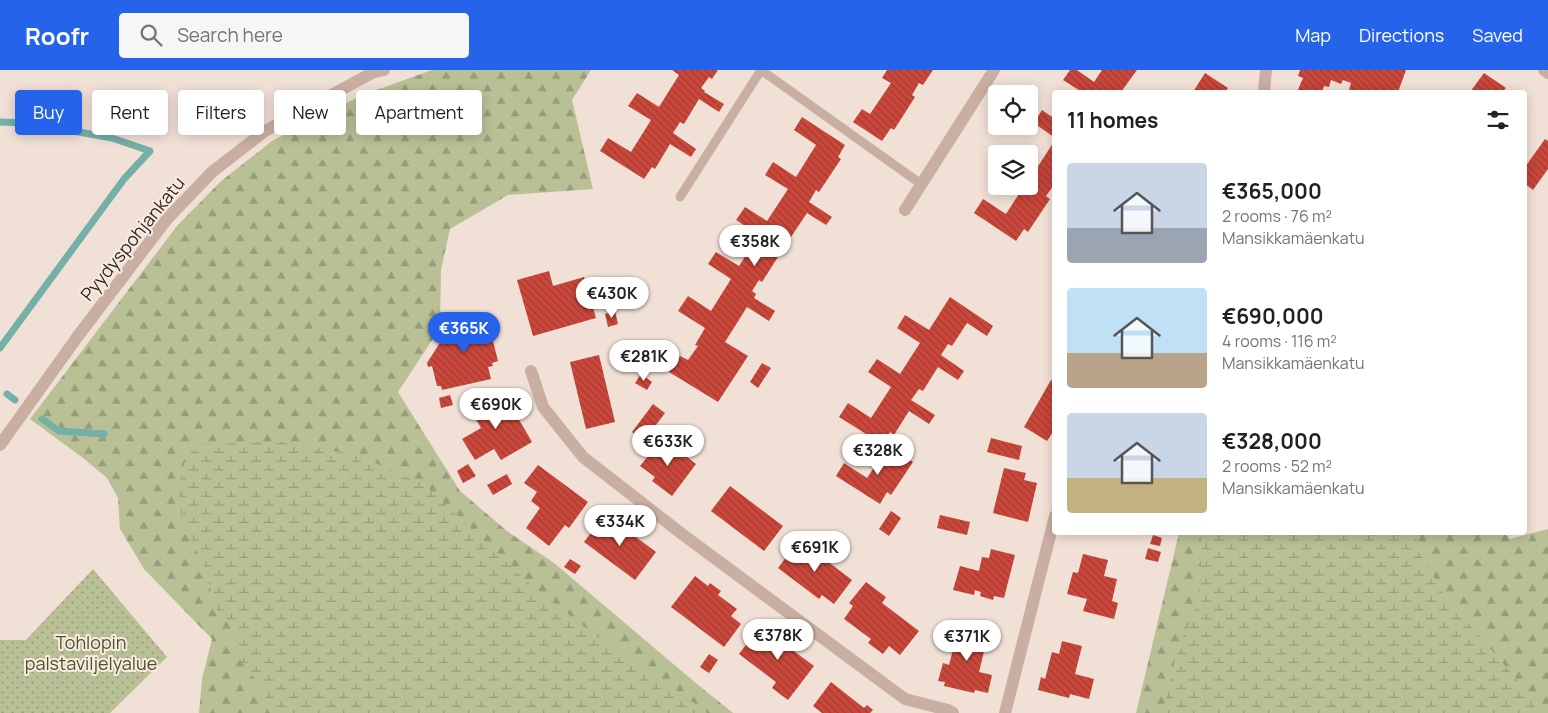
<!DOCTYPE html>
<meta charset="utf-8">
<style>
:root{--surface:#fff;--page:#f6f6f6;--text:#202124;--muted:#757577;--accent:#2563eb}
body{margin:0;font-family:Manrope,sans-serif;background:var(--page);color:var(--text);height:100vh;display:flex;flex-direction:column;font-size:19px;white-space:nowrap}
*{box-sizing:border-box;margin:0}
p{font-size:16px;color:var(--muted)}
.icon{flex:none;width:28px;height:28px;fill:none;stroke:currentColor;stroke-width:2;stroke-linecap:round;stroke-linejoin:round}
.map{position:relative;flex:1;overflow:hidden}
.drawer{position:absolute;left:1052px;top:20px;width:475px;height:445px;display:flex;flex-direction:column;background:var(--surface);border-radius:5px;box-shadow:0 2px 12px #0003}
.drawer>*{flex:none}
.hud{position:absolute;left:15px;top:20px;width:475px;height:45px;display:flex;gap:10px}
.tools{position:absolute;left:988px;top:15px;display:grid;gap:10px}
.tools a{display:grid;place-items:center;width:50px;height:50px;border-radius:5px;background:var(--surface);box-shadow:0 2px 12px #0003;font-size:25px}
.price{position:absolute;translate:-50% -42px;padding:0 11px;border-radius:18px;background:#fff;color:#222;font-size:16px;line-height:32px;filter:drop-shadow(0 1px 2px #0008)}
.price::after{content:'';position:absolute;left:50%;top:30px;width:15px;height:11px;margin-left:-8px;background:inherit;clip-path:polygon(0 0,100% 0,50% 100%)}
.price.current{background:var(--accent);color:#fff}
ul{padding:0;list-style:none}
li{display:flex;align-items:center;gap:15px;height:125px;padding:0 15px}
li span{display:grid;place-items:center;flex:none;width:140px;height:100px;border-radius:5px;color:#555}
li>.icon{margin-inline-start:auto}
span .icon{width:60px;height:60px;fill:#fffc;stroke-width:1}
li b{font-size:21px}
h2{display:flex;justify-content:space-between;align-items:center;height:60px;padding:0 15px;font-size:21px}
.pill{padding:0 18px;border-radius:5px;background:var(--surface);box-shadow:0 2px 12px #0003;font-size:18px;line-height:45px}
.pill.current{background:var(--accent);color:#fff}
header{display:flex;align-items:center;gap:30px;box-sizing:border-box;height:70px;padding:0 25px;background:var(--accent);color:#fff}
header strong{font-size:24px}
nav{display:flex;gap:28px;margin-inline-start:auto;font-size:18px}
.search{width:350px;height:45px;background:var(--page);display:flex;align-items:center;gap:12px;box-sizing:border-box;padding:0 18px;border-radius:5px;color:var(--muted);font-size:19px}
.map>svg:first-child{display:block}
.grass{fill:url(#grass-dots)}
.forest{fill:url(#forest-firs)}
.wetland{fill:url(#wetland-marsh)}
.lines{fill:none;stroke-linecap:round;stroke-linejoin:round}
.stream{stroke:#74afa8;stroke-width:7}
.building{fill:url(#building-back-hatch)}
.service{stroke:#c9aea2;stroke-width:9}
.minor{stroke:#c9aea2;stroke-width:12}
.labels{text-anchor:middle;stroke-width:4;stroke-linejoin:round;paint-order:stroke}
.street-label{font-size:18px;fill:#332725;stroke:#f9ebe2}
.park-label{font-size:18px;fill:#495228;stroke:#f9ebe2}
</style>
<header>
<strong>Roofr</strong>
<div class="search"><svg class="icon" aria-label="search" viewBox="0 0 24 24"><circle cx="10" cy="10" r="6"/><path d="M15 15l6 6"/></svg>Search here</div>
<nav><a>Map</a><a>Directions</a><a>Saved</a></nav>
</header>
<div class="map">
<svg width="1548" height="643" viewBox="0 0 1548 643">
<defs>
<pattern id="grass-dots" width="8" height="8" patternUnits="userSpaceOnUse" patternTransform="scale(1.25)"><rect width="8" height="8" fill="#b9c096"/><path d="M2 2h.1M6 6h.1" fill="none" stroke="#979c7a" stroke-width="1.8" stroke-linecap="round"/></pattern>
<pattern id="forest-firs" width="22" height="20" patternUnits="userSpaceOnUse" patternTransform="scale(1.25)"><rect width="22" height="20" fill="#b9c096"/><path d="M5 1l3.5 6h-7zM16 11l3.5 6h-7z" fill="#979c7a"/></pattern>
<pattern id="wetland-marsh" width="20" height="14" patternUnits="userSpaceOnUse" patternTransform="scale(1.25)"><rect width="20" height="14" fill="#b9c096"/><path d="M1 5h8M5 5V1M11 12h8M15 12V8" fill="none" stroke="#979c7a"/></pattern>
<pattern id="building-back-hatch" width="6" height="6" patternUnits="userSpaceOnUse" patternTransform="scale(1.25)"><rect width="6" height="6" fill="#ca473b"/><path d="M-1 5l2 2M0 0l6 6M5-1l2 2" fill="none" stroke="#a53b31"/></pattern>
</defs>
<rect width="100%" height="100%" fill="#f1e0d6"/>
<path class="grass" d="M93,499l74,88 -57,56h-110v-73h26z"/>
<path class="forest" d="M432,0h159l-19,30 21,89 -85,6 -58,34 -9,41 -1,58 -42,64 62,99 47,40 47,32 143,121 36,29h-534l3,-34 10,-40 -68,-70 -24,-40 -2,-31 -11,-20 -24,-20 -53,-39 147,-193 43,-44 52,-41 88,-45z
M1548,459v184h-412l43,-180 325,-1 6,7z"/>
<path class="wetland" d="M283,372l74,13 68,30 110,104 105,80 59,37 8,7h-435l-7,-13 2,-5 -29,-38 -3,-27 -21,-24 -7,-34 -24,-50 -5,-31 8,-35 16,-12z
M1200,462l215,1 5,20 24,42 81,94 13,24h-376l16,-65 21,-48 3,-50z"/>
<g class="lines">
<path class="stream" d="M0,52l29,1 83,15 38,13 -26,28 -124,169
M7,324l8,6
M42,349l17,12 45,3"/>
</g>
<path class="building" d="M672,0h46l-6,9 -3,-2 -8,11 4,3 -1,1 20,12 -5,8 -20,-13 -15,25 -4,-2 -7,11 23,16 -5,8 -21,-13 -15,25 -3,-2 -8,12 -44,-28 8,-13 23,14 20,-32 -23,-14 9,-13 22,14 20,-32z
M887,0h46l-10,15 -4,-2 -7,12 3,2 -21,33 -3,-2 -9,13 -29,-19 9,-13 8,5 21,-31 -9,-5z
M1070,0h7l17,12 8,-12h35l-16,22h-39l-19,-12z
M1300,0h106l-8,22h-45v-1l-4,-1 2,-7 -8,-3 -2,4 -10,-4 -2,7 -5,-1 -2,6h-25l6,-14 -5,-2z
M1205,3l23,15 -3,4h-32z
M1484,3l22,15 -4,4h-32z
M1042,40l13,9v19l-21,-15z
M802,47l43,28 -7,12 3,2 -22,33 -3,-2 -7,12 23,15 -6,8 -19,-12 -16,24 -3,-2 -8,12 3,2 -21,33 -3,-2 -7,11 4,3 -2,4 21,13 -6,10 -22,-14 -22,35 23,14 -30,46 -49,-30 11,-16 8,4 10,-14 -3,-1 10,-17 -27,-17 10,-15 23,15 20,-32 -23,-15 8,-12 23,14 20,-31 -23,-15 9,-13 22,14 21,-32 -23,-14 8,-13 23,15 20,-32 -22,-15z
M1545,69l3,2v28l-15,21 -8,-6v-17z
M1055,70v46l-1,-1 -8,11 4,3 -22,33 -4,-3 -8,12 -42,-28 9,-14 23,15 18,-28h5v-20l6,5z
M549,201l4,15 31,-9 12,41 -63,18 -16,-56z
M950,227l43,29 -6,10 -20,-13 -15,23 -4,-2 -7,11 23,16 -6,9 -20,-13 -15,24 -4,-2 -8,11 24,15 -6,9 -20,-13 -15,24 -4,-3 -8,12 -43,-27 9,-14 23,15 20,-31 -23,-15 9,-13 23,15 20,-31 -23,-15 8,-13 24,15z
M615,241l3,13 -10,3 -3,-13z
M483,244l3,11h3l9,36 -6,2 1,3 -5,1 3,12 -49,11 -1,-4h-4l-5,-20 -4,1 -1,-4 23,-36 5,-1 -1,-5z
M599,285l16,67 -29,7 -16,-67z
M762,293l9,5 -13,20 -8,-6z
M641,304l11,8 -5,8 -12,-7z
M1051,310l4,2v47l-8,12 -23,-14z
M498,323l5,8 4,-2 25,43 -31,18 -7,-11 -19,11 -13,-21 19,-11 -11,-19z
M450,325l3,10 -12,3 -2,-10z
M653,334l12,9 -21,28 -12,-9z
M662,368l34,26 -24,32 -20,-15 3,-4 -15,-11z
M991,368l31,8 -3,14 -32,-8z
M888,376l25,16 -22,33 -4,-3 -7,12 -44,-28 8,-13 23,15z
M468,394l8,12 -13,7 -6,-12z
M538,395l50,37 -19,26 -4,-3 -16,21 -23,-18 14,-20 -9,-7 6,-9 -13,-9z
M1004,398l22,5 -2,7 13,3 -9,39 -35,-9z
M507,404l5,10 -19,11 -6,-10z
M730,416l53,40 -19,25 -53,-40z
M891,441l10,7 -12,18 -10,-7z
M605,444l51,38 -21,28 -51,-38z
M940,445l30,7 -3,13 -30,-7z
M1153,465l9,3 -2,8 -10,-2z
M799,470l53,40 -18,24 -12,-9 -3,4 -41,-31z
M1148,478l13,4 -3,10 -13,-3z
M991,479l24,6 -11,43 -10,-2 -1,4 -13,-4 1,-4 -6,-2 -1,5 -21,-5 7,-24 19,5 3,-14 7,1z
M1083,484l25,6 -4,16 13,3 -5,22 6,2 -4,16 -31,-8 4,-12 -20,-5 6,-22 5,1z
M570,489l11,7 -6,8 -11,-7z
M695,506l13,10 2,-3 11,8 -3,4 19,14 -6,7 10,8 -17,23 -53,-40z
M866,512l20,15 -4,6 37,28 -19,24 -11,-9 -6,8 -15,-11 3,-4 -27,-20 9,-13 -4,-3z
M960,553l29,8 -10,41 13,3 -4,18 -13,-3 -1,3 -30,-7 1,-4 -7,-1 5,-18 6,2z
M777,559l18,14 -4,6 23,17 -26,34 -16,-12 4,-6 -37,-28 18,-24 12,9z
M1062,571l20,5 -7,28 19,5 -5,20 -19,-5 -1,4 -31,-8 3,-13 4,2 7,-27 7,2z
M709,584l9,6 -9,13 -9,-6z
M831,612l33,26 3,-3 6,5 -3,3h-48l-9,-7z"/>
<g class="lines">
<path class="service" d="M761,0l160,114
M680,127l81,-127"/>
<path class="minor" d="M1544,0l4,3
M1264,22l2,-22
M905,140l89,-140
M531,301l12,36 40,50 99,77 223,165 43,11 5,3
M0,375l78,-109 89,-117 45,-47 53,-41 107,-58 12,-3
M1005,643l50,-197"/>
</g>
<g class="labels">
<g class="street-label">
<text transform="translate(133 169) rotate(-51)" y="6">Pyydyspohjankatu</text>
</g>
<g class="park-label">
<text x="91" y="579">Tohlopin<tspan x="91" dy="21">palstaviljelyalue</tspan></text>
</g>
</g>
</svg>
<div class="tools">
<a><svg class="icon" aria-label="locate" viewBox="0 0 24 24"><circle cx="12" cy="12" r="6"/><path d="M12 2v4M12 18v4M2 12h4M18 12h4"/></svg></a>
<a><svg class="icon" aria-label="layers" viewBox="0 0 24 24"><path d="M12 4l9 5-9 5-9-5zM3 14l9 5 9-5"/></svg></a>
</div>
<b class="price" style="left:755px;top:197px">€358K</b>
<b class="price" style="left:612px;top:249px">€430K</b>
<b class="price current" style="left:464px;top:284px">€365K</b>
<b class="price" style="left:644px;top:312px">€281K</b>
<b class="price" style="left:496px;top:360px">€690K</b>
<b class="price" style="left:668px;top:397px">€633K</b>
<b class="price" style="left:878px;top:406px">€328K</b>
<b class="price" style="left:620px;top:477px">€334K</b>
<b class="price" style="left:815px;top:503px">€691K</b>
<b class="price" style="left:778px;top:591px">€378K</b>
<b class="price" style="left:967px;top:592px">€371K</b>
<div class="hud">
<a class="pill current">Buy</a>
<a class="pill">Rent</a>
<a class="pill">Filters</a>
<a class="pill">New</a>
<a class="pill">Apartment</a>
</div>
<section class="drawer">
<h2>11 homes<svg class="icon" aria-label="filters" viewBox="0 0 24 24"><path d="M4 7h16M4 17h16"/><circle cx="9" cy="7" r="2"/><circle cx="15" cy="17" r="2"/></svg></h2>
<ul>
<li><span style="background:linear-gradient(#c9d6e8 65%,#9aa5b1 0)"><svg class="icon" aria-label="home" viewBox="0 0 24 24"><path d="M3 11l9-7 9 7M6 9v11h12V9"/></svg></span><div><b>€365,000</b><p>2 rooms · 76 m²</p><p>Mansikkamäenkatu</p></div></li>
<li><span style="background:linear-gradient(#bfe0f5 65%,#b9a48a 0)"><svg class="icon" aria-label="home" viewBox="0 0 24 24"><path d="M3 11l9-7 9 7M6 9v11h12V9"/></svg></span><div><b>€690,000</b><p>4 rooms · 116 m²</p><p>Mansikkamäenkatu</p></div></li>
<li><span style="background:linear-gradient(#c9d6e8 65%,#c2b280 0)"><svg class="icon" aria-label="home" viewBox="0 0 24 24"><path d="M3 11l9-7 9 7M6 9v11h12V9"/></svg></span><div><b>€328,000</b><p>2 rooms · 52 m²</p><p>Mansikkamäenkatu</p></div></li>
</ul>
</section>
</div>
